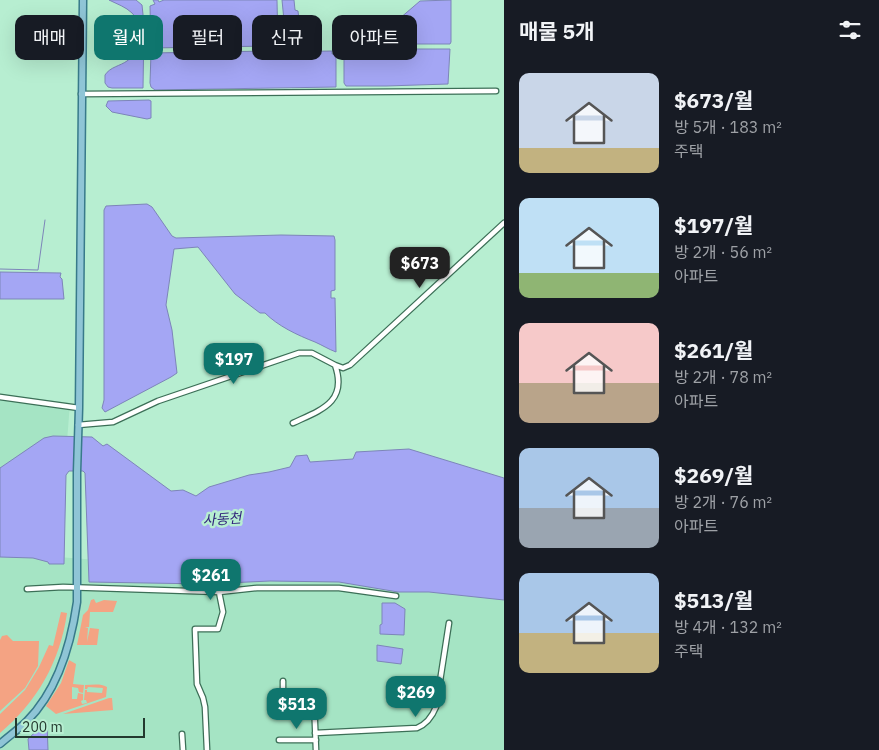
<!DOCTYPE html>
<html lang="ko">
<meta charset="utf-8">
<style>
:root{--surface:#171b24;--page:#242831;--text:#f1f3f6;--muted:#9ea1a6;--accent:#0f766e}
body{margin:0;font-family:"IBM Plex Sans","Noto Sans KR",sans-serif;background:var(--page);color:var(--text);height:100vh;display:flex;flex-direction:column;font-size:19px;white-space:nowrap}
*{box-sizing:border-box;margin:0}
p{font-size:16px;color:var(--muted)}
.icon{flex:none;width:28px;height:28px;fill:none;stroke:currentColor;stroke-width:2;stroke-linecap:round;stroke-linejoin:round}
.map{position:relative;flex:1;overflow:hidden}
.sheet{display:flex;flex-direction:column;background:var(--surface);width:375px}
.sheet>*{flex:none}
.guide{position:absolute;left:15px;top:15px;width:414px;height:45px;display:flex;gap:10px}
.scale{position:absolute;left:15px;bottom:12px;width:130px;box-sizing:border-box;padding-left:5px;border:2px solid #23382e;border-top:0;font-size:14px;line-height:18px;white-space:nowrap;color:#23382e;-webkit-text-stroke:4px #b7eed1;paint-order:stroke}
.price{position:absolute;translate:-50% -42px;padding:0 11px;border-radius:10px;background:var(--accent);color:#fff;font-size:16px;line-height:32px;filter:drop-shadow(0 1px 2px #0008)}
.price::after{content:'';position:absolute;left:50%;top:30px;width:15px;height:11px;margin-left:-8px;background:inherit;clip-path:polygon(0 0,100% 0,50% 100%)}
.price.current{background:#222;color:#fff}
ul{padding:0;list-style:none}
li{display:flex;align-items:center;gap:15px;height:125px;padding:0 15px}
li span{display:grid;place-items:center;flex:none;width:140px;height:100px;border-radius:10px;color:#555}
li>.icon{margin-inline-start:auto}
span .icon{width:60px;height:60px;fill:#fffc;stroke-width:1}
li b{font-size:21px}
h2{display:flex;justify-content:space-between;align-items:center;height:60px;padding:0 15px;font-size:21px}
.tag{padding:0 18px;border-radius:10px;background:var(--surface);box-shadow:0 5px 20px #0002;font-size:18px;line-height:45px}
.tag.current{background:var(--accent);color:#fff}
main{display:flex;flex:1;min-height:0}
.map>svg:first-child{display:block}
.built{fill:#a5e4c4}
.green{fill:#f4a383}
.water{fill:#a4a6f4;stroke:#7d85b9}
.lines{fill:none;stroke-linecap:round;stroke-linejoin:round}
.stream{stroke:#7d85b9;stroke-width:1}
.street-casing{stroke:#3c6f57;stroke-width:7}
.primary-casing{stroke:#387a8a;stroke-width:9}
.street{stroke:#fff;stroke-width:4.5}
.primary{stroke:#8fc5d6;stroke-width:6}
.labels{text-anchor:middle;stroke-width:5;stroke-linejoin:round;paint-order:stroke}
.water-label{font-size:14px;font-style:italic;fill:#2f227a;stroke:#b7eed1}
</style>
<main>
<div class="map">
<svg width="504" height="750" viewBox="0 0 504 750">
<rect width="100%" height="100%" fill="#b7eed1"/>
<path class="built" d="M0,394l70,9 -12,154 446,34v159h-504z"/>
<path class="green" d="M94,599l2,4 8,-3 13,1 -4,11h-23l-1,15h-4l3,1 -1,14 3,-14 9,1 -2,16h-20l6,-30 5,-5 3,-10z
M61,612l6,1c-7,49 -30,89 -67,120v-19l25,-24 14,-23 10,-22 4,1z
M7,635l6,6h26l-1,25 -13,22 -25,23v-71l2,-4z
M69,660l7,4 -3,20 11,1 -1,8 -4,-1 -1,-4 -6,-1v12h5l1,-6 5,1v6l-2,1 1,3 5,-1 -1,-3h-2l1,-10h2v2l15,1 1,-5 -15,-1 -1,2h-2v-4c7,0 15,-2 22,2l-1,10 -50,17 -10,-8 15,-23z
M109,698h3l1,12 -50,4z"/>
<path class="water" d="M109,0h27l6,5 2,19 -1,64h-31l-4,-1 -3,-4v-8c5,-8 15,-9 22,-14 14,-10 19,-34 5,-48 -6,-6 -15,-9 -23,-13z
M153,0h5l1,2 5,-2h113l1,49 2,3 52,-1v3h4v33l-181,3 -4,-3 -1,-4 1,-30 119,-2 1,-1 -2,-4 -118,2 -1,-42 5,-2z
M282,0h12l1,10 3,1 3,28 -3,4 -6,1 -6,-3z
M451,0v42l-1,2h-51v5h51l-2,35 -62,2h-40l-2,-3v-31l3,-2h41l1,-21 3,-4 28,-24z
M149,100l2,1v17l-4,1 -35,-7 -6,-6 2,-5z
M147,204l5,3 20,29 4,2 105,-3 53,1 1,4v50l-4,1v7h4l1,54c-8,-3 -14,-7 -21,-10 -18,-7 -37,-16 -50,-29h-5l-25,-19 -37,-47 -24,2 -8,56 6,25 5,43 -6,4 -66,35 -3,-4 2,-8v-190l2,-4z
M0,272l61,1 -1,4 2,2 2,20h-64z
M53,436l39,1 11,9 4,-2 64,47 12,-1 13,6 13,-9 40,-12 20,-3 21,-5 6,-11 11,-1 3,7 43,-3 3,-7 53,-3 95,29v122l-75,-8h-31l-59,-10 -69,-1 -65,3 -116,-2 -4,-109 -2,-2h-14l-3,4 -2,89h-15l-1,-2 -15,-4 -33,-1v-89l44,-30z
M382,603h13l10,6 -1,26 -24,-1v-9l2,-1z
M377,645l26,4 -2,15 -24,-3z
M46,722l1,1 1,27h-19l-1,-11z"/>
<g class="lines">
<path class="stream" d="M0,269l38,1 7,-50"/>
<defs>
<path id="street" d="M81,94l415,-3
M335,365l8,3 7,-3 154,-142
M0,397l79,11
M78,425l35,-3 45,-21 141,-48h13l23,12c13,37 -14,45 -42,58
M27,589l36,-2 156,5 38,-4h82l57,8
M283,681v13l2,3 24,-1 5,3 2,51
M315,733l102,-5c10,-4 15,-11 19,-21l13,-84
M182,734l1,16
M279,740h37
M207,750l-2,-43 -2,-9 -6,-14 -2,-55h23l5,-17 -4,-20"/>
<path id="primary" d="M0,744c9,-8 19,-15 27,-23 31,-31 44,-77 50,-119v-130l2,-64 4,-408"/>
</defs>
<use href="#street" class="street-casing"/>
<use href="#primary" class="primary-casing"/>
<use href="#street" class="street"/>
<use href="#primary" class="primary"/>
</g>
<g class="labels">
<g class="water-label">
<text transform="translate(222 519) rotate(-4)" y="5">사동천</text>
</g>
</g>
</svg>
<div class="scale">200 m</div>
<b class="price current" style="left:420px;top:289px">$673</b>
<b class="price" style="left:234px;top:385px">$197</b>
<b class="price" style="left:211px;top:601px">$261</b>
<b class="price" style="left:416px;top:718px">$269</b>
<b class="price" style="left:297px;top:730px">$513</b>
<div class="guide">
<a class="tag">매매</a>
<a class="tag current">월세</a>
<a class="tag">필터</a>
<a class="tag">신규</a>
<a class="tag">아파트</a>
</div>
</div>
<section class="sheet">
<h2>매물 5개<svg class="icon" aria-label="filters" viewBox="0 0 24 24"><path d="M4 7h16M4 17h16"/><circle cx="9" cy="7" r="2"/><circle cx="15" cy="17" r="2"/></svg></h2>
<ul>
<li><span style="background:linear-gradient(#c9d6e8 75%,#c2b280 0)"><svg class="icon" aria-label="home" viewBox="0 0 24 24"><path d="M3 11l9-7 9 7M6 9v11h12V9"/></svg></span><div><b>$673/월</b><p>방 5개 · 183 m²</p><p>주택</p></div></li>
<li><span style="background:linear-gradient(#bfe0f5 75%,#8fb573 0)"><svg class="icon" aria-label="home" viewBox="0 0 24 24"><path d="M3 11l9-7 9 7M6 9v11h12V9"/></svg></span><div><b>$197/월</b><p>방 2개 · 56 m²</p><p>아파트</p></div></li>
<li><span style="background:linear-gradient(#f6c9c9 60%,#b9a48a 0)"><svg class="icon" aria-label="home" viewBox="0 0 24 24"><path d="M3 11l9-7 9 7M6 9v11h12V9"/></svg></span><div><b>$261/월</b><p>방 2개 · 78 m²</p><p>아파트</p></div></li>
<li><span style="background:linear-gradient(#a9c7e8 60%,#9aa5b1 0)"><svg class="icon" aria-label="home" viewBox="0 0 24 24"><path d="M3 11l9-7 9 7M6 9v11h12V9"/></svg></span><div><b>$269/월</b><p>방 2개 · 76 m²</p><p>아파트</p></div></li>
<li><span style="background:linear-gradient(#a9c7e8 60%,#c2b280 0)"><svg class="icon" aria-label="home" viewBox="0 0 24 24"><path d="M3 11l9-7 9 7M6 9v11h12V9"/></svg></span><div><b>$513/월</b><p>방 4개 · 132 m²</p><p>주택</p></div></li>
</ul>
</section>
</main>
